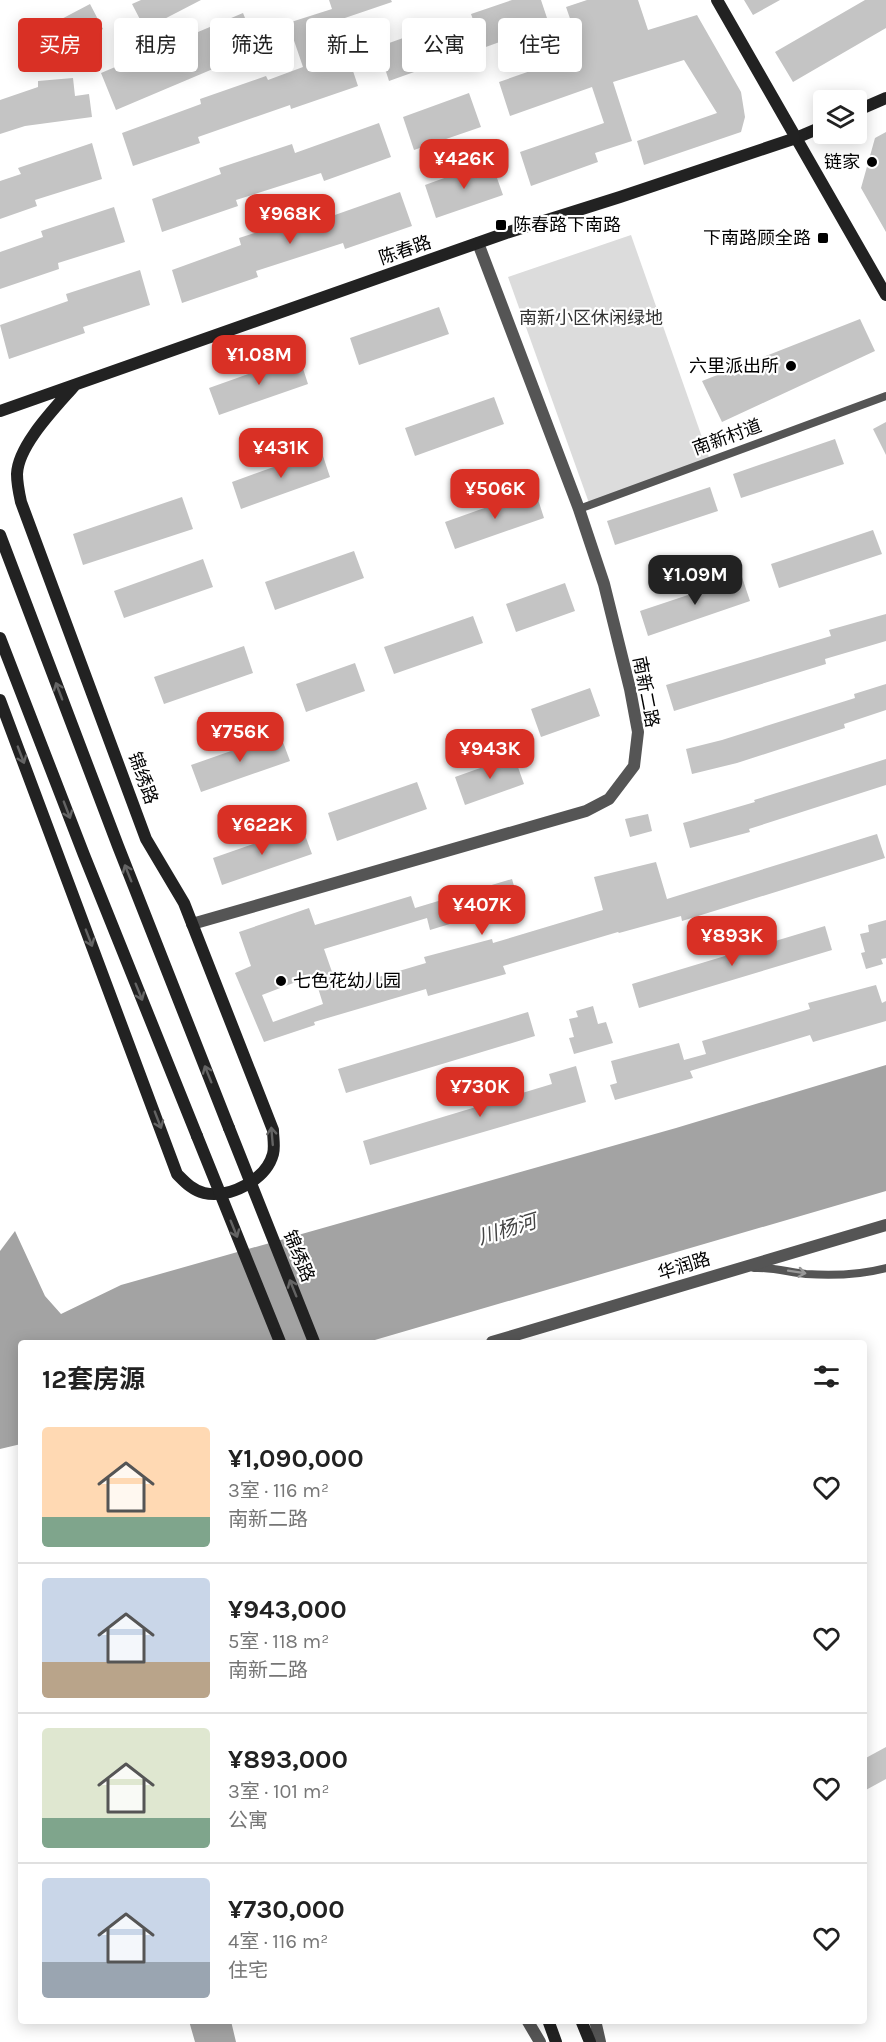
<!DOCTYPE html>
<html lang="zh">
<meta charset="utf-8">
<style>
:root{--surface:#fff;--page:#f2f2f2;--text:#222;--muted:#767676;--line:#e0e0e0;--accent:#d93025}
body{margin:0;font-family:Karla,"Noto Sans SC",sans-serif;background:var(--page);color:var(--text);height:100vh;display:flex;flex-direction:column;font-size:22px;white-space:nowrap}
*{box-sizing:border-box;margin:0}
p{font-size:20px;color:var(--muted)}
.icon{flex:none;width:33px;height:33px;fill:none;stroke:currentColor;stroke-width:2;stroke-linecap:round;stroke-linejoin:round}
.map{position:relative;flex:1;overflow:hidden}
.details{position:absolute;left:18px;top:1340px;width:849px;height:684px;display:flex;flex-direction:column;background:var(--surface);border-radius:6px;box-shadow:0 3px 15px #0003}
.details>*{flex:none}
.guide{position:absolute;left:18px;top:18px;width:850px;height:54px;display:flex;gap:12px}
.tools{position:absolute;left:813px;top:90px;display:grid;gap:12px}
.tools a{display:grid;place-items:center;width:54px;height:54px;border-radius:6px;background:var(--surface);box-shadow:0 3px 15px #0003;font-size:30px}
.price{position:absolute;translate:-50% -51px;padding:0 14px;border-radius:12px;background:var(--accent);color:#fff;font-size:20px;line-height:39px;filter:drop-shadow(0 2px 3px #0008)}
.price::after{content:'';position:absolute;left:50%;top:36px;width:18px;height:14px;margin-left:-9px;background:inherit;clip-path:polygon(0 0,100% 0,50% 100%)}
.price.current{background:#222;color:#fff}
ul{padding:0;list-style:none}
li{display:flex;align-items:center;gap:18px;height:150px;padding:0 24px}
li+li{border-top:2px solid var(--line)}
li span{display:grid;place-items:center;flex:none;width:168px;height:120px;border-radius:6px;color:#555}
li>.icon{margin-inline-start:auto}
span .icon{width:72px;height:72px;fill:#fffc;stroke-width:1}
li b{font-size:26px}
h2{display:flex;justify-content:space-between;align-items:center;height:72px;padding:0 24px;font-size:26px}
.chip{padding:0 21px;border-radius:6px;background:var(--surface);box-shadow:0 3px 15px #0003;font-size:21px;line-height:54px}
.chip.current{background:var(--accent);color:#fff}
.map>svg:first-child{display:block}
.green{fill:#dcdcdc}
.water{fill:#a3a3a3}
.building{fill:#c4c4c4;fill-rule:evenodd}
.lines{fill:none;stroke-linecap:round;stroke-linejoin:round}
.lane{stroke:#555;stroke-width:8}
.street{stroke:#555;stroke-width:12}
.secondary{stroke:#222;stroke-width:12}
.secondary-bridge{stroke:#222;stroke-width:12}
.oneway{stroke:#646464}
.oneway2{stroke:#999}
.poi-dot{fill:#000;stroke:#fff;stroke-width:2}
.labels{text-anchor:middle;stroke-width:4.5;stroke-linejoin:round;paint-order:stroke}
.poi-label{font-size:18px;fill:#000;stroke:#fff;text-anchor:end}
.street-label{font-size:18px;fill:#000;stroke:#fff}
.park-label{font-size:18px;fill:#333;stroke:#fff}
.water-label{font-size:20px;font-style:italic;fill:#444;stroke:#fff}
</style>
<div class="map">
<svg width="886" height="2042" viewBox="0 0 886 2042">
<rect width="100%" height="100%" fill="#fff"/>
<path class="green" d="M631,235l79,225 -121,43 -81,-226z"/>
<path class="water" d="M886,1065v126l-518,151h-347v102l-21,5v-198l15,-20 30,65 16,18 60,-29 555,-157z
M189,2021h42l5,21h-41z"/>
<path class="building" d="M141,0h60l-56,29 -13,-25z
M329,0h62l1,2 -53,18 3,11 -2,1 18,54 -67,23 -1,-4 -92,32 2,6 -67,23 -11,-33 79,-29 -1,-5 66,-23 2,4 35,-13 -15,-44 44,-14z
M512,0h29l8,24 -66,24 -12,-34z
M587,0h51l10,30 49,-15 44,77 4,25 -4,15 -97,33 -7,-24 80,-28 -33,-53 -71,22 19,59 -37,12 3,9 -67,24 -11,-34 84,-29 -12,-36 -82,29 -11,-34 83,-29 -16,-46z
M744,0h36l-27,15z
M865,0h21v28l-93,54 -18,-30z
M90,4l13,25 -16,9 -3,-10 -6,2 2,12 -34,18 -13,-26z
M243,13l15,37 -142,60 -15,-37z
M445,23l11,34 -67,24 -11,-34z
M73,78l2,18 14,-2 3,23 -67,9 -25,8v-34l38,-13v-6z
M469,93l12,34 -67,23 -11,-33z
M379,123l12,34 -67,24 -3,-8 -85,27 2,6 -76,26 -10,-33 69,-25 -2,-6 73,-24 3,9z
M886,132v100l-25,-44 14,-50z
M92,143l10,36 -67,21 2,6 -37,13v-38l21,-7 -3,-6z
M491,161l12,34 -67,23 -11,-33z
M400,192l12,34 -67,23 -2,-6 -87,28 2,6 -76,26 -10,-33 69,-25 -2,-7 73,-24 3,8z
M114,207l11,35 -67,21 1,6 -59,20v-37l43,-15 -2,-6z
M140,270l10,35 -67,22 2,6 -76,26 -9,-34 68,-24 -2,-7z
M439,307l10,27 -90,31 -9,-27z
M860,319l15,32 -153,71 -20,-41z
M299,356l9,28 -89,31 -10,-27z
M494,397l10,27 -89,32 -10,-28z
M886,422v33l-13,-26z
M835,439l9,25 -103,34 -8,-24z
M321,450l9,27 -89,32 -9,-27z
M710,487l8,24 -103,34 -8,-24z
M535,490l9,28 -89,31 -10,-27z
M182,497l11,32 -110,36 -10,-31z
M873,530l9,24 -103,34 -8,-24z
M354,551l10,27 -89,32 -10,-28z
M203,559l10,28 -89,31 -10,-27z
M742,577l8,24 -102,35 -8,-25z
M565,583l10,28 -59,21 -10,-28z
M886,614v27l-61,18 1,5 -152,47 -8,-26 165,-49 -2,-6z
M473,616l10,27 -89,31 -10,-27z
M244,646l9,27 -89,31 -10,-27z
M355,663l10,28 -59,21 -10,-28z
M886,684v26l-42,14 1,4 -108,35 -45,11 -6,-25 36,-9 133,-42 -1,-4z
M590,688l10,28 -59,21 -10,-28z
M280,734l10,27 -89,31 -10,-27z
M514,756l10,28 -59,21 -10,-28z
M886,759v26l-137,44 1,3 -60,16 -7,-25 72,-21 -1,-2z
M417,782l10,27 -90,32 -9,-28z
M648,814l4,17 -22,6 -5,-18z
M302,827l10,27 -90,31 -9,-27z
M877,834l8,24 -203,63 -1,-5 -62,17 -1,-1 -115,34 3,8 -78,22 -2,-7 -112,33 1,3 -51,17 -29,-69 16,-7 -12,-34 70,-24 6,17 96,-29 4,12 97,-29 7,24 -89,27 -3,-12 -103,31 14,40 88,-26 -2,-6 68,-18 1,4 110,-33 -9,-33 62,-15 11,37zM314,975l9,29 -50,18 -11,-27z
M886,920v38l-5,1 2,5 -17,5 -5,-16 4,-1 -5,-18 9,-2 -1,-7z
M825,926l7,24 -193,58 -7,-24z
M876,985l6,18 4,-2v20l-73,21 -3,-7 -120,36 3,7 -78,22 -5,-15 7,-2 -6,-22 68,-18 5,17 22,-6 -4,-13 108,-32 -2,-6z
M593,1006l5,18 8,-2 7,21 -39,11 -5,-16 5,-1 -5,-18 9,-2 -2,-6z
M528,1012l7,24 -189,57 -8,-24z
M576,1066l10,36 -216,63 -7,-24 189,-57 -3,-10z
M886,1747v32l-22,12v-32z"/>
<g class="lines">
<path class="lane" d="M579,509l307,-113
M754,1268c18,-1 34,4 52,6 28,2 53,1 80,-6"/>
<path class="street" d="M192,924l394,-113 23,-12 25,-33 4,-34 -8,-43 -26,-105 -25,-75 -101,-266
M492,1342l394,-117
M527,2020l13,22
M595,2020l5,22"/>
<path class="secondary" d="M717,0l169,295
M856,111l30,-13
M0,411l506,-178 114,-36 176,-59 28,-12
M0,535l118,311 111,282
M0,638l84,217 113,281
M0,700l177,474c8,8 15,16 27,19 25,6 62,-13 69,-39 2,-7 0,-17 0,-24l-89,-227 -38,-64 -125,-337c-2,-9 -4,-19 -4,-28 1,-29 39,-67 58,-89
M548,2020l8,22
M581,2020l9,22"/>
<path class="secondary-bridge" d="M229,1128l85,214
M197,1136l83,206"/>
</g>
<defs><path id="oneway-shaft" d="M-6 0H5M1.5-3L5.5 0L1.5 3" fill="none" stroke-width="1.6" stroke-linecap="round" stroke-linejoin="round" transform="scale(1.5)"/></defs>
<g class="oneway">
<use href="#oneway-shaft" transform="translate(59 691) rotate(-111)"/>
<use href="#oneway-shaft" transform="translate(21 755) rotate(69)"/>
<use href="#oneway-shaft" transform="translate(67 810) rotate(69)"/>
<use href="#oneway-shaft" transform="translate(128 873) rotate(-112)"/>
<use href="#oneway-shaft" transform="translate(89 938) rotate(69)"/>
<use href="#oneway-shaft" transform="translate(139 992) rotate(68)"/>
<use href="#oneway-shaft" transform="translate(208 1074) rotate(-112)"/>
<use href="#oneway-shaft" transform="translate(158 1120) rotate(69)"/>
<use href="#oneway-shaft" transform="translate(272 1136) rotate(-95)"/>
<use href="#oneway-shaft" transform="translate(234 1229) rotate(68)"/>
<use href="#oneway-shaft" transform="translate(293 1288) rotate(-112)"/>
</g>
<use class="oneway2" href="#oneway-shaft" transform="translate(797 1272) rotate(9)"/>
<g class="poi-dot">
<circle cx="872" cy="162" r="6"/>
<rect x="495" y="219" width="12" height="12" rx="3"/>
<rect x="817" y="232" width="12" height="12" rx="3"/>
<circle cx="791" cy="366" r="6"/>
<circle cx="281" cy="981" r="6"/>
</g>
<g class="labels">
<g class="poi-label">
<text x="860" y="168">链家</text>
<text x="513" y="231" text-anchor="start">陈春路下南路</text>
<text x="811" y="244">下南路顾全路</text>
<text x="779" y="372">六里派出所</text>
<text x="293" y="987" text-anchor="start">七色花幼儿园</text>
</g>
<g class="street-label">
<text transform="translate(405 250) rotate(-19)" y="6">陈春路</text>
<text transform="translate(727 437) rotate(-20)" y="6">南新村道</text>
<text transform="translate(646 692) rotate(79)" y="6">南新二路</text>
<text transform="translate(143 778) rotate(70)" y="6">锦绣路</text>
<text transform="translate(299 1256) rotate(68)" y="6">锦绣路</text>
<text transform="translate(684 1266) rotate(-17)" y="6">华润路</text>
</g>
<g class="park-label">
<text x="591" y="324">南新小区休闲绿地</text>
</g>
<g class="water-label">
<text transform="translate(507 1229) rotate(-17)" y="7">川杨河</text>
</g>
</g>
</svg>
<div class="tools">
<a><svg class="icon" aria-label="layers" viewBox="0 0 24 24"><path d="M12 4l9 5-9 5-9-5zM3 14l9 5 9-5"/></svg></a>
</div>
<b class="price" style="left:464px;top:190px">¥426K</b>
<b class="price" style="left:290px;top:245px">¥968K</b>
<b class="price" style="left:259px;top:386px">¥1.08M</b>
<b class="price" style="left:281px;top:479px">¥431K</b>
<b class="price" style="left:495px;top:520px">¥506K</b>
<b class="price current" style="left:695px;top:606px">¥1.09M</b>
<b class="price" style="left:240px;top:763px">¥756K</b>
<b class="price" style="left:490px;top:780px">¥943K</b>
<b class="price" style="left:262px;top:856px">¥622K</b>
<b class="price" style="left:482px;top:936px">¥407K</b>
<b class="price" style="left:732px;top:967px">¥893K</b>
<b class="price" style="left:480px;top:1118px">¥730K</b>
<div class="guide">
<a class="chip current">买房</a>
<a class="chip">租房</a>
<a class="chip">筛选</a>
<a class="chip">新上</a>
<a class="chip">公寓</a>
<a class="chip">住宅</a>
</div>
<section class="details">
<h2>12套房源<svg class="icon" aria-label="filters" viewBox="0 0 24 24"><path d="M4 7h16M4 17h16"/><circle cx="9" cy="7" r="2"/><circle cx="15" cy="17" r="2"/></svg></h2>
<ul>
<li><span style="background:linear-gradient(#ffd9b3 75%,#7fa58c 0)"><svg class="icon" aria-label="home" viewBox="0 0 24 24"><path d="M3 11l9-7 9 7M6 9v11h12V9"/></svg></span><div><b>¥1,090,000</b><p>3室 · 116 m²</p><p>南新二路</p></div><svg class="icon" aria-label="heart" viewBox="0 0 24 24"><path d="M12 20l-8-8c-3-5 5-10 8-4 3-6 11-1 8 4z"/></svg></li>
<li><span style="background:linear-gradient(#c9d6e8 70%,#b9a48a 0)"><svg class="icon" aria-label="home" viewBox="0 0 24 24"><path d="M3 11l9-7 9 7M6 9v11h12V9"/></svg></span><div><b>¥943,000</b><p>5室 · 118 m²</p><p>南新二路</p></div><svg class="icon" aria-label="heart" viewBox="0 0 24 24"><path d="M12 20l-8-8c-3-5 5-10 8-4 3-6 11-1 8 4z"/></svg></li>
<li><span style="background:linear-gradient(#dfe7d0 75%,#7fa58c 0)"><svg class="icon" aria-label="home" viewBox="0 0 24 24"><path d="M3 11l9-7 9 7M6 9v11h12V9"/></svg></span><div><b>¥893,000</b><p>3室 · 101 m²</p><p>公寓</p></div><svg class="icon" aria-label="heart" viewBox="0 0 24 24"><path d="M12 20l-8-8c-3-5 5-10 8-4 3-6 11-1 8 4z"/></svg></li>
<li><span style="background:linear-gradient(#c9d6e8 70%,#9aa5b1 0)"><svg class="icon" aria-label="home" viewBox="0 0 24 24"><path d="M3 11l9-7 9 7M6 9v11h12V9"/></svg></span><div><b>¥730,000</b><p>4室 · 116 m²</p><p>住宅</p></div><svg class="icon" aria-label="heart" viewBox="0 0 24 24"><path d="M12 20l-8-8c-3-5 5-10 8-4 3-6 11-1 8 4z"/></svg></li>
</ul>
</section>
</div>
